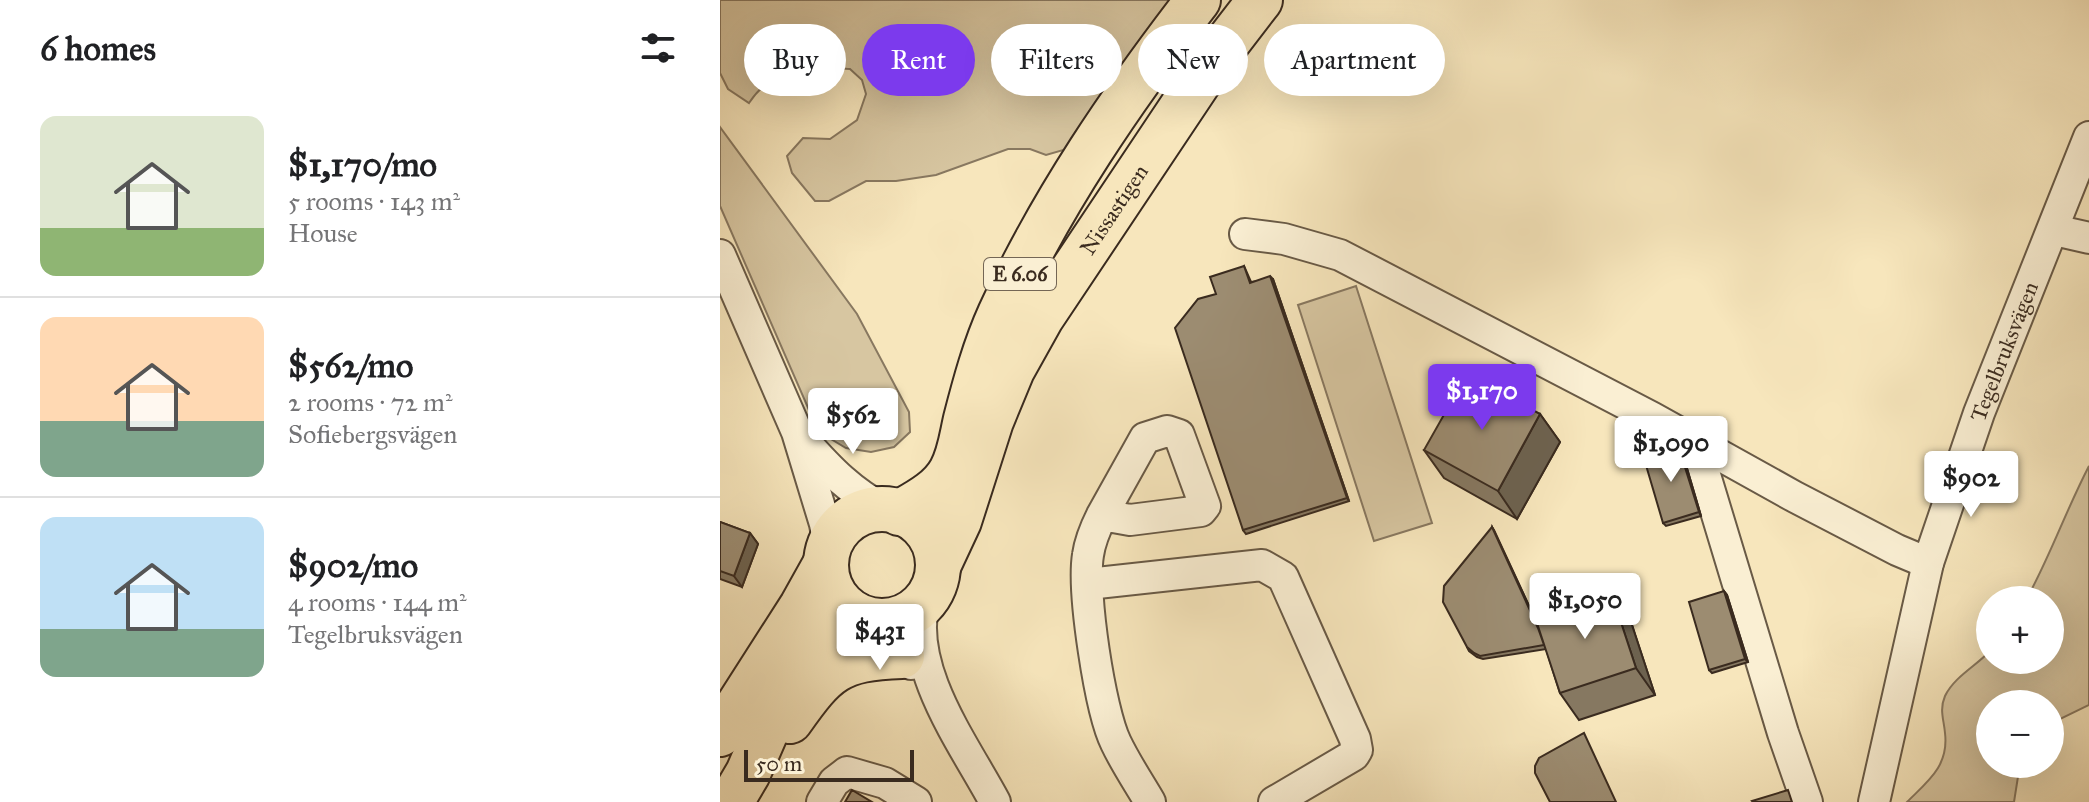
<!DOCTYPE html>
<meta charset="utf-8">
<style>
:root{--surface:#fff;--page:#f6f6f6;--text:#202124;--muted:#757577;--line:#e0e0e0;--accent:#7c3aed}
body{margin:0;font-family:"IM FELL Great Primer",serif;background:var(--page);color:var(--text);height:100vh;display:flex;flex-direction:column;font-size:30px;white-space:nowrap}
*{box-sizing:border-box;margin:0}
p{font-size:26px;color:var(--muted)}
.icon{flex:none;width:44px;height:44px;fill:none;stroke:currentColor;stroke-width:2;stroke-linecap:round;stroke-linejoin:round}
.map{position:relative;flex:1;overflow:hidden}
.side{display:flex;flex-direction:column;background:var(--surface);width:720px}
.side>*{flex:none}
.top-card{position:absolute;left:24px;top:24px;width:760px;height:72px;display:flex;gap:16px}
.buttons{position:absolute;left:1256px;top:586px;display:grid;gap:16px}
.buttons a{display:grid;place-items:center;width:88px;height:88px;border-radius:50%;background:var(--surface);box-shadow:0 8px 32px #0002;font-size:40px}
.scale{position:absolute;left:24px;bottom:20px;width:170px;box-sizing:border-box;padding-left:8px;border:4px solid #3a2b1f;border-top:0;font-size:22px;line-height:28px;white-space:nowrap;color:#3a2b1f;-webkit-text-stroke:6px #faefd3;paint-order:stroke}
.price{position:absolute;translate:-50% -68px;padding:0 18px;border-radius:8px;background:#fff;color:#222;font-size:26px;line-height:52px;filter:drop-shadow(0 2px 4px #0008)}
.price::after{content:'';position:absolute;left:50%;top:48px;width:24px;height:18px;margin-left:-12px;background:inherit;clip-path:polygon(0 0,100% 0,50% 100%)}
.price.on{background:var(--accent);color:#fff}
ul{padding:0;list-style:none}
li{display:flex;align-items:center;gap:24px;height:200px;padding:0 40px}
li+li{border-top:2px solid var(--line)}
li span{display:grid;place-items:center;flex:none;width:224px;height:160px;border-radius:16px;color:#555}
li>.icon{margin-inline-start:auto}
span .icon{width:96px;height:96px;fill:#fffc;stroke-width:1}
li b{font-size:34px}
h2{display:flex;justify-content:space-between;align-items:center;height:96px;padding:0 40px;font-size:34px}
.chip{padding:0 28px;border-radius:36px;background:var(--surface);box-shadow:0 8px 32px #0002;font-size:28px;line-height:72px}
.chip.on{background:var(--accent);color:#fff}
main{display:flex;flex:1;min-height:0}
.map>svg:first-child{display:block}
.green{fill:#d7c6a1;stroke:#887860;stroke-width:2}
.lines{fill:none;stroke-linecap:round;stroke-linejoin:round}
.minor-casing{stroke:#695a46;stroke-width:34}
.highway-casing{stroke:#3a2b1f;stroke-width:48}
.minor{stroke:#faefd3;stroke-width:30}
.highway{stroke:#f7e6bc;stroke-width:44}
.wall{fill:#867861;stroke:#3a2b1f;stroke-width:2}
.shaded-wall{fill:#6d624f;stroke:#3a2b1f;stroke-width:2}
.building{fill:#9c8c71;stroke:#3a2b1f;stroke-width:2}
.labels{text-anchor:middle;stroke-width:8;stroke-linejoin:round;paint-order:stroke}
.shield{fill:#faefd3;stroke:#746655;stroke-width:2}
.shield-label{font-size:20px;font-weight:bold;fill:#3a2b1f}
.street-label{font-size:22px;fill:#3a2b1f;stroke:#faefd3}
</style>
<main>
<section class="side">
<h2>6 homes<svg class="icon" aria-label="filters" viewBox="0 0 24 24"><path d="M4 7h16M4 17h16"/><circle cx="9" cy="7" r="2"/><circle cx="15" cy="17" r="2"/></svg></h2>
<ul>
<li><span style="background:linear-gradient(#dfe7d0 70%,#8fb573 0)"><svg class="icon" aria-label="home" viewBox="0 0 24 24"><path d="M3 11l9-7 9 7M6 9v11h12V9"/></svg></span><div><b>$1,170/mo</b><p>5 rooms · 143 m²</p><p>House</p></div></li>
<li><span style="background:linear-gradient(#ffd9b3 65%,#7fa58c 0)"><svg class="icon" aria-label="home" viewBox="0 0 24 24"><path d="M3 11l9-7 9 7M6 9v11h12V9"/></svg></span><div><b>$562/mo</b><p>2 rooms · 72 m²</p><p>Sofiebergsvägen</p></div></li>
<li><span style="background:linear-gradient(#bfe0f5 70%,#7fa58c 0)"><svg class="icon" aria-label="home" viewBox="0 0 24 24"><path d="M3 11l9-7 9 7M6 9v11h12V9"/></svg></span><div><b>$902/mo</b><p>4 rooms · 144 m²</p><p>Tegelbruksvägen</p></div></li>
</ul>
</section>
<div class="map">
<svg width="1369" height="802" viewBox="0 0 1369 802">
<rect width="100%" height="100%" fill="#f7e6bc"/>
<filter id="stains"><feTurbulence type="fractalNoise" baseFrequency=".0025" numOctaves="4"/><feColorMatrix values="0 0 0 0 .2 0 0 0 0 .09 0 0 0 0 .02 0 0 0 .5 -.17"/></filter>
<radialGradient id="worn" r=".72"><stop offset=".6" stop-color="#630" stop-opacity="0"/><stop offset="1" stop-color="#630" stop-opacity=".3"/></radialGradient>
<path class="green" d="M0,0h452l-105,149 -21,6 -16,-6h-22l-72,26 -40,6h-30l-37,20h-14l-23,-28 -5,-17 16,-18 27,1 27,-19 9,-26 -4,-14 -12,-11c-43,-2 -75,-5 -101,34l-21,-14 -8,-16z
M0,127l137,187 52,98 1,20 -16,15 -23,5 -25,-4 -15,-9 -22,-29 -89,-204z
M636,286l76,237 -58,18 -76,-236z
M1369,466v239l-39,19v-20h-60v60h30l-6,38h-107c21,-21 42,-36 38,-69 -1,-13 -6,-23 0,-37 9,-19 31,-30 45,-45v9h60v-60h-24c24,-43 40,-90 63,-134z"/>
<g class="lines">
<defs>
<g id="minor">
<path d="M1334,230l35,8"/>
<path d="M525,234l39,5 56,16 313,163 142,79 102,53 31,13"/>
<path d="M0,255l77,177 28,92 4,23"/>
<path d="M85,442c25,28 46,50 80,68"/>
<path d="M986,448l-4,9v8l81,268 24,69"/>
<path d="M382,515l28,5 71,-9 4,-5 -26,-71 -12,-4 -22,7 -43,77c-6,12 -12,26 -14,40 -6,36 12,156 28,188 10,21 23,40 34,59"/>
<path d="M368,584l174,-19 21,12 72,162 2,11 -3,5 -80,47"/>
<path d="M204,602c-17,67 40,142 71,200"/>
<path d="M147,619l44,45"/>
<path d="M102,802l12,-20 13,-10 38,11 31,19"/>
<path id="s1" d="M1154,802l54,-239 51,-150 110,-276"/>
</g>
<g id="highway">
<circle cx="162" cy="565" r="56"/>
<path d="M179,513c19,-11 41,-22 52,-42 9,-16 11,-35 15,-52 9,-35 19,-72 34,-105 51,-112 123,-217 198,-314"/>
<path id="s2" d="M218,566l21,-45 32,-100 21,-51 29,-52 169,-253 50,-65"/>
<path d="M70,721c36,-51 48,-63 112,-65"/>
<path d="M0,734l82,-128 24,-43"/>
<path d="M11,802l17,-29 46,-106 22,-25 40,-27"/>
</g>
</defs>
<use href="#minor" class="minor-casing"/>
<use href="#highway" class="highway-casing"/>
<use href="#minor" class="minor"/>
<use href="#highway" class="highway"/>
</g>
<path class="wall" d="M524,266l7,16 22,-3 76,222 -103,33 -3,-4 -27,-236z
M820,414l20,28 -43,77 -73,-41 -20,-28z
M958,445l3,3 20,68 -35,10 -3,-3z
M0,522l30,11 8,11 -16,43 -22,-8z
M772,527l44,94 74,-32 19,27 26,79 -76,25 -19,-27 -14,-44 -63,10 -6,-2 -8,-6 -2,-4z
M1004,591l3,4 21,67 -36,11 -3,-3z"/>
<path class="shaded-wall" d="M550,276l3,3 76,222 -2,-3z
M820,414l20,28 -43,77 -19,-28z
M958,445l3,3 20,68 -2,-4z
M772,527l2,3 55,119z
M30,533l8,11 -16,43 -8,-11z
M890,589l19,27 26,79 -19,-27z
M1004,591l3,4 21,67 -3,-3z"/>
<path class="building" d="M524,266l6,17 20,-7 77,222 -104,32 -68,-202 23,-29 18,-5 -6,-17z
M747,374l73,40 -42,77 -74,-41z
M958,445l21,67 -36,11 -20,-68z
M0,522l30,11 -16,43 -14,-5z
M772,527l46,101 6,17 -64,11 -6,-3 -7,-6 -24,-45 1,-16z
M890,589l26,79 -76,25 -26,-79z
M1004,591l21,68 -36,11 -20,-68z
M864,733l32,69h-66l-15,-29v-7l4,-8z
M132,790l20,12h-27z
M1068,790l4,12h-39l-1,-1z"/>
<g class="labels">
<rect class="shield" x="264" y="258" width="72" height="32" rx="6"/>
<g class="shield-label">
<text x="300" y="281">E 6.06</text>
</g>
<g class="street-label">
<text dy="8" stroke="none"><textPath href="#s2" startOffset="400">Nissastigen</textPath></text>
<text dy="8" stroke="none"><textPath href="#s1" startOffset="470">Tegelbruksvägen</textPath></text>
</g>
</g>
<rect width="100%" height="100%" filter="url(#stains)"/>
<rect width="100%" height="100%" fill="url(#worn)"/>
</svg>
<div class="buttons">
<a>+</a>
<a>−</a>
</div>
<div class="scale">50 m</div>
<b class="price on" style="left:762px;top:432px">$1,170</b>
<b class="price" style="left:133px;top:456px">$562</b>
<b class="price" style="left:951px;top:484px">$1,090</b>
<b class="price" style="left:1251px;top:519px">$902</b>
<b class="price" style="left:865px;top:641px">$1,050</b>
<b class="price" style="left:160px;top:672px">$431</b>
<div class="top-card">
<a class="chip">Buy</a>
<a class="chip on">Rent</a>
<a class="chip">Filters</a>
<a class="chip">New</a>
<a class="chip">Apartment</a>
</div>
</div>
</main>
